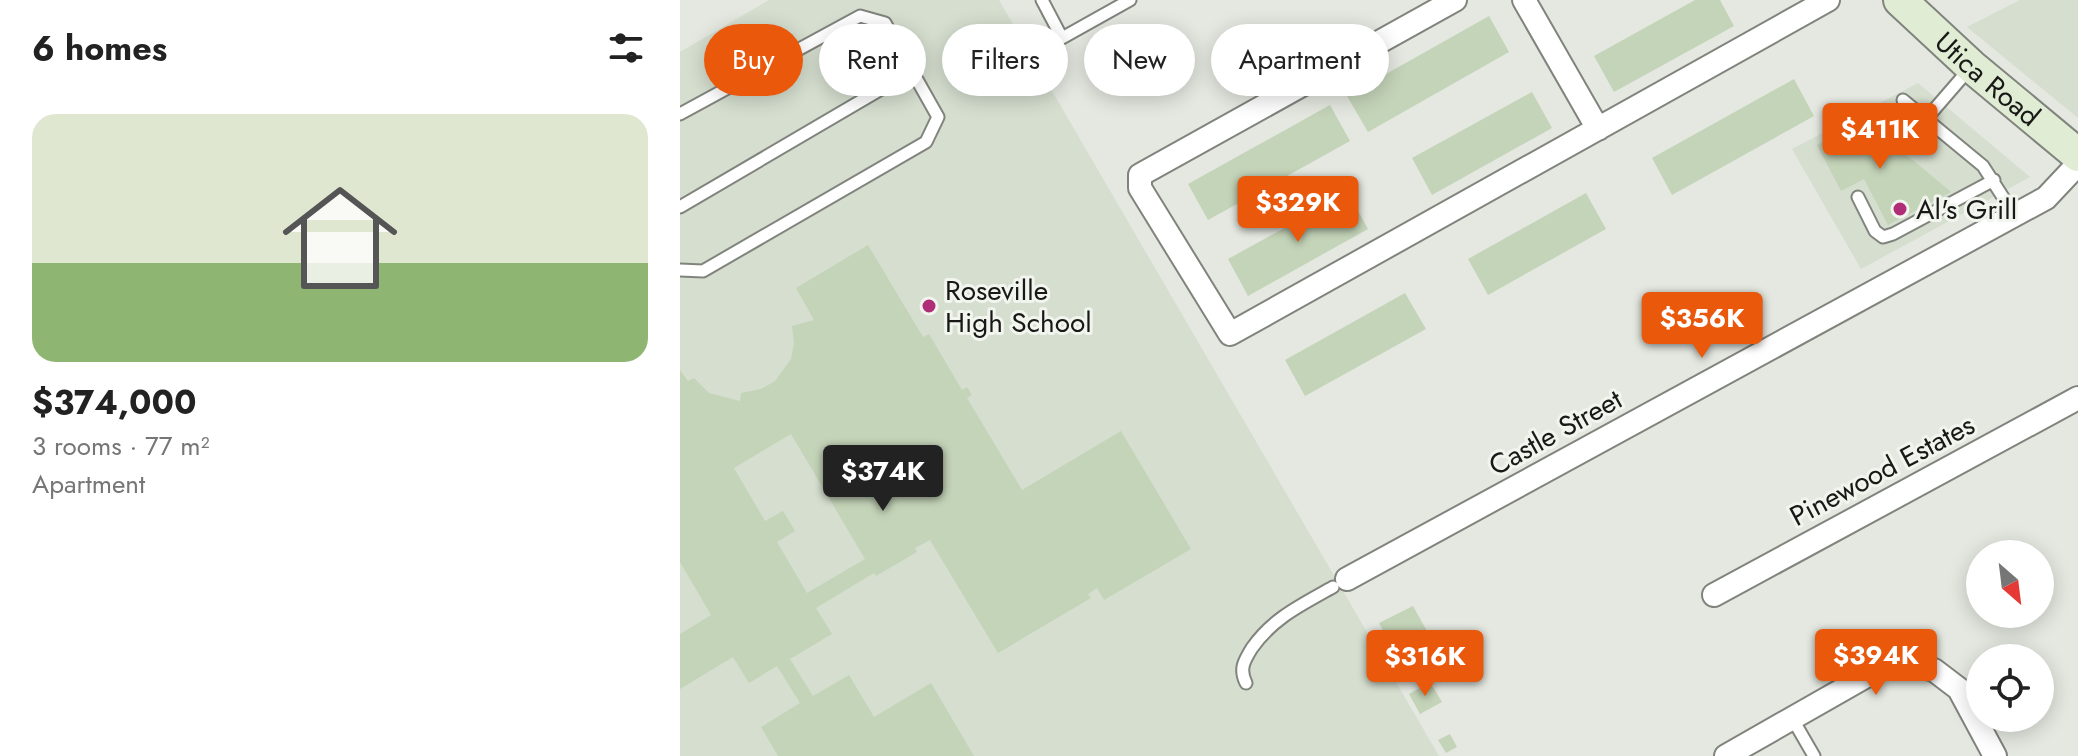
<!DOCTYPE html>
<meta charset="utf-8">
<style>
:root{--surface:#fff;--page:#f2f2f2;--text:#222;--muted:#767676;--line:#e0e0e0;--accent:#ea580c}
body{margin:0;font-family:Jost,sans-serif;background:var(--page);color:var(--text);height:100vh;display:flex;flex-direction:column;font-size:30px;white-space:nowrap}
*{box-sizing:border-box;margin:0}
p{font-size:26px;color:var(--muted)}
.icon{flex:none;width:44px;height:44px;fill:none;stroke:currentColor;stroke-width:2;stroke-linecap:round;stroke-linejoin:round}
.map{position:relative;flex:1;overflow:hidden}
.sheet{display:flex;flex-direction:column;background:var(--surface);width:680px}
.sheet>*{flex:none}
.banner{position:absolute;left:24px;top:24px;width:760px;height:72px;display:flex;gap:16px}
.needle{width:52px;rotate:152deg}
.controls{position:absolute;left:1286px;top:540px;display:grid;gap:16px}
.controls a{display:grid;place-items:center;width:88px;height:88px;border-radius:50%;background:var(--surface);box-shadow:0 4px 20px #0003;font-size:40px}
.price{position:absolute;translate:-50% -68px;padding:0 18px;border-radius:8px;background:var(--accent);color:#fff;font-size:26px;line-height:52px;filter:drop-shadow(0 2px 4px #0008)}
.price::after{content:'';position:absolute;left:50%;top:48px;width:24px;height:18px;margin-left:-12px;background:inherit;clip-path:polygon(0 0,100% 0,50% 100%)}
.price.active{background:#222;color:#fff}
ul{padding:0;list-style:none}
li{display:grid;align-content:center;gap:16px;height:424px;padding:0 32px}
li+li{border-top:2px solid var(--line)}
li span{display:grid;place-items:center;height:248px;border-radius:24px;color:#555}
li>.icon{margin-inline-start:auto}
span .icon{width:144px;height:144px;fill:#fffc;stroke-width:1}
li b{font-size:34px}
h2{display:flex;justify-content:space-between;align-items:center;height:96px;padding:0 32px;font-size:34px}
.pill{padding:0 28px;border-radius:36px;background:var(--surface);box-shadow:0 4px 20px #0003;font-size:28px;line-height:72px}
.pill.active{background:var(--accent);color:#fff}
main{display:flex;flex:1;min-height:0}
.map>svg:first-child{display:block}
.built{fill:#d5decf}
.building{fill:#c4d4b8;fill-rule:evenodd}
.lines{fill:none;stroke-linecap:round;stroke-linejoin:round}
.service-casing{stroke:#80847d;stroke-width:15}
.minor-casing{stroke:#80847d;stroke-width:26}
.secondary-casing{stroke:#80847d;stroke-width:36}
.service{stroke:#fff;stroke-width:11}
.minor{stroke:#fff;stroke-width:22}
.secondary{stroke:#e0edd4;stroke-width:32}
.poi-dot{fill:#b02d77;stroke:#f1f5ee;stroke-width:3}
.labels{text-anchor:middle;stroke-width:6;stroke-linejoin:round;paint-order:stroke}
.street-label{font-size:28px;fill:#181917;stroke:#f1f5ee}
.poi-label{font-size:28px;fill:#181917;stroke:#f1f5ee;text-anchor:start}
</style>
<main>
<section class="sheet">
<h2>6 homes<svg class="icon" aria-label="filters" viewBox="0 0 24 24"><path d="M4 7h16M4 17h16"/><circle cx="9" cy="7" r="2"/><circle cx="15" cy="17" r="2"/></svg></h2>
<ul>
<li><span style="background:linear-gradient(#dfe7d0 60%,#8fb573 0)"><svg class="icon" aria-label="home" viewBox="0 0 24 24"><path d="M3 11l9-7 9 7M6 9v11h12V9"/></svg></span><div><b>$374,000</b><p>3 rooms · 77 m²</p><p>Apartment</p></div></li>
</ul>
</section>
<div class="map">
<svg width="1398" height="756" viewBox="0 0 1398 756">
<rect width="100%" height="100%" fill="#e4e8e0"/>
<path class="built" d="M89,0h230l440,756h-759v-704z
M1340,0h58v118l-111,-91z
M1238,83l112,94 -169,92 -69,-120z"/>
<path class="building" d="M1015,0h25l14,26 -120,66 -20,-36z
M809,16l20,36 -141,80 -21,-36z
M1114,79l20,37 -142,79 -20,-37z
M852,92l20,36 -120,67 -20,-37z
M650,105l20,36 -142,79 -20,-36z
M1183,121l57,45 31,26 -63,33 -24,-46 -23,12 -24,-46z
M668,193l20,36 -120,67 -20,-37z
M906,193l20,36 -118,66 -20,-36z
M188,245l55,92 6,-3 33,56 5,-3 5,8 -5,3 55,92 99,-59 70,118 -87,51 -7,-12 -9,6 3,4 -93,55 -68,-113 -15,8 2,4 -41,24 -2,-3 -58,35 16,26 -42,25 23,37 36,-21 25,42 57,-34 43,73h-196l-17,-29 39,-24 -23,-37 -28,17 -16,-26 -53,32v-55l31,-19 -31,-53v-192l8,11 6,-3 15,15 31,8 1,-8 20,-4 14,-8 16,-22 3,-16 -2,-17 22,-6 -18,-32zM111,434l74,125 -58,34 -30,-51 18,-11 -12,-20 -18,10 -31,-53z
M725,293l21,36 -121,67 -20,-36z
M733,606l15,27 -34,18 -15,-28z
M750,682l12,20 -22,12 -11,-20z
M770,734l7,13 -11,6 -8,-13z"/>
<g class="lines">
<defs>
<path id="service" d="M362,0l20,38 68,-38
M1223,100l80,66 32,50
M0,114l180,-98 25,7 53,94 -12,25 -223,129 -23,-1
M1246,119l45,-52
M1178,197l17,34 8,6 10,-3 101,-54
M0,207l232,-136
M566,683c-7,-14 -2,-22 6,-35 21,-30 49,-43 81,-61
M1112,718l22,38"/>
<path id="minor" d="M775,0l-315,175v13l90,146 598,-334
M844,0l74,129
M667,579l699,-381 32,-34
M1034,595l364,-197
M1046,756l144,-82 17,-8 19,-3 28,7 25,19 36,67"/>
<g id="secondary">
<path id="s1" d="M1220,0l71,66 107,89"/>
</g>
</defs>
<use href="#service" class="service-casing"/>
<use href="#minor" class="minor-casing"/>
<use href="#secondary" class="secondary-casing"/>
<use href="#service" class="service"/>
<use href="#minor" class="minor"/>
<use href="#secondary" class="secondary"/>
</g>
<g class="poi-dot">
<circle cx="1220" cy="209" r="8"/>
<circle cx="249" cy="306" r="8"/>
</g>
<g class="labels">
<g class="street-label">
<text dy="10" stroke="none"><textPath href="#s1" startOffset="118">Utica Road</textPath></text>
<text transform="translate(875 432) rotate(-29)" y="10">Castle Street</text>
<text transform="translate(1202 470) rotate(-28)" y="10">Pinewood Estates</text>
</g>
<g class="poi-label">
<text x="1236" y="219">Al's Grill</text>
<text x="265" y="300">Roseville<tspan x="265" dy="32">High School</tspan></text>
</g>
</g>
</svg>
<div class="controls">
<a><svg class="needle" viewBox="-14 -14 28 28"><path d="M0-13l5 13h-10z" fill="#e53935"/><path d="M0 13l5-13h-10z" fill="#767676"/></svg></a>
<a><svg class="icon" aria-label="locate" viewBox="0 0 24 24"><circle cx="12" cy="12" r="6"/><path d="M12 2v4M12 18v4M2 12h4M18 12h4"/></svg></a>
</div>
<b class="price" style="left:1200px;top:171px">$411K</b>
<b class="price" style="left:618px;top:244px">$329K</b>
<b class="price" style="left:1022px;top:360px">$356K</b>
<b class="price active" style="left:203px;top:513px">$374K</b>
<b class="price" style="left:1196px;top:697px">$394K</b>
<b class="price" style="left:745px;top:698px">$316K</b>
<div class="banner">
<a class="pill active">Buy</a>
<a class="pill">Rent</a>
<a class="pill">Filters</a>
<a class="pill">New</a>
<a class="pill">Apartment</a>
</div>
</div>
</main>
